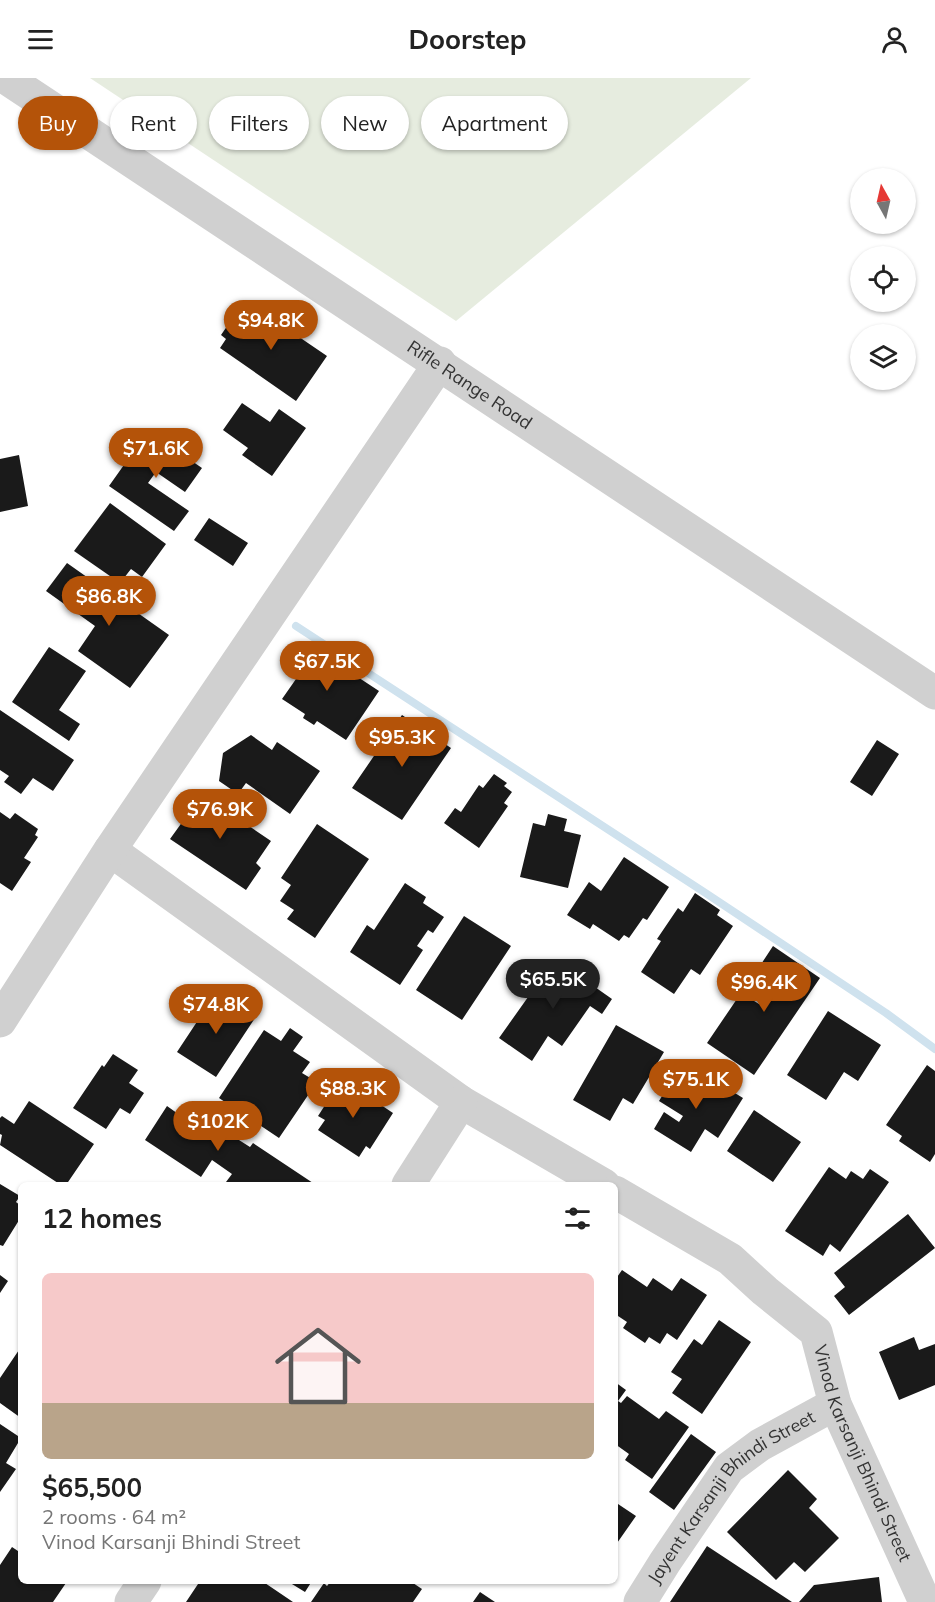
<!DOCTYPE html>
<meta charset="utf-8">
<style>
:root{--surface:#fff;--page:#f2f2f2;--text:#222;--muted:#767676;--line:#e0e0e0;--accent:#b45309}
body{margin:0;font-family:Mulish,sans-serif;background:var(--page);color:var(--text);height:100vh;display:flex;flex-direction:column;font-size:22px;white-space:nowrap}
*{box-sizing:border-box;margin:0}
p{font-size:20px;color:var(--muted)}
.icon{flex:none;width:33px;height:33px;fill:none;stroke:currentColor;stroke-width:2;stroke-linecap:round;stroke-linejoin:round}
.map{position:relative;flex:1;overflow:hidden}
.drawer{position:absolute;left:18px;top:1104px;width:600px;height:402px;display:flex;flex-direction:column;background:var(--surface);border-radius:9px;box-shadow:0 2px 4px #0004}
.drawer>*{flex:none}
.banner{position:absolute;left:18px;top:18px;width:600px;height:54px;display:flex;gap:12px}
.needle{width:39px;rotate:352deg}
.fabs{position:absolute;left:850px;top:90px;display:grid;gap:12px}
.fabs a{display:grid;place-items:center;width:66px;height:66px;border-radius:50%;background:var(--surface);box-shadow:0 2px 4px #0004;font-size:30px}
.price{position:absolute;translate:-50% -51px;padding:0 14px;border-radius:21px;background:var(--accent);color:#fff;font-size:20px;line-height:39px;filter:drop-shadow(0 2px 3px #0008)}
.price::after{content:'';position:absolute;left:50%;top:36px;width:18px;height:14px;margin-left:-9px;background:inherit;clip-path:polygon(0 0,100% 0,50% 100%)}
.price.selected{background:#222;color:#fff}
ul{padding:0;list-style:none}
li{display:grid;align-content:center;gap:12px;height:318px;padding:0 24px}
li+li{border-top:2px solid var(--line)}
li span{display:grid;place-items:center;height:186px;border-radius:9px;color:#555}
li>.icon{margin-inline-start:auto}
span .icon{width:108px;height:108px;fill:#fffc;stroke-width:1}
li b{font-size:26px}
h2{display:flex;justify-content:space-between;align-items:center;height:72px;padding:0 24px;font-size:26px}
.pill{padding:0 21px;border-radius:27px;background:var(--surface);box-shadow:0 2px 4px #0004;font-size:21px;line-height:54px}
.pill.selected{background:var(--accent);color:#fff}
header{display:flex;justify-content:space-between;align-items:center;height:78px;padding:0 24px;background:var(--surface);font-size:27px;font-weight:700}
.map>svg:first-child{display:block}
.green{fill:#e6ecdf}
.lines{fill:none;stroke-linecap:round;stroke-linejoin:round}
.stream{stroke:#cfe2ee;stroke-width:8}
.building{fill:#1a1a1a}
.minor{stroke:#d0d0d0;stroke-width:33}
.labels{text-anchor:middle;stroke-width:6;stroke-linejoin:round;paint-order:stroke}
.street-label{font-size:18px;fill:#333;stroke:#fff}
</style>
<header><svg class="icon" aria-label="menu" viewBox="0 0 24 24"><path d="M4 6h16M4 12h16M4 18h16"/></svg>Doorstep<svg class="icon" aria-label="person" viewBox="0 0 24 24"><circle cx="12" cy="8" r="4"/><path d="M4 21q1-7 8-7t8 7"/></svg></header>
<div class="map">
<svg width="935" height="1524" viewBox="0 0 935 1524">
<rect width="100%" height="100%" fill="#fff"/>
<path class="green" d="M90,0h661l-295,243z"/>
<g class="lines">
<path class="stream" d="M296,548l408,266 182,121 49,36"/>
</g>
<path class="building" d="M245,222l82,56 -31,45 -76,-53 6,-9 -5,-4z
M242,325l28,19 9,-13 27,19 -34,48 -30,-21 6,-7 -25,-18z
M148,353l54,37 -17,24 -29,-20 -8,11 41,28 -15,20 -65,-45z
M19,377l9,51 -28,6v-53z
M110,425l56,41 -24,33 -11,-8 -11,14 -46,-32z
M209,440l39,25 -15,23 -39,-26z
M67,485l102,72 -39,53 -52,-37 17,-25 -49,-35z
M303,563l76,50 -33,49 -29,-19 -3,4 -11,-7 2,-4 -23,-15 14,-20 -12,-8z
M49,569l37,24 -27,39 21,14 -11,17 -57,-39z
M0,632l74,50 -21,31 -20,-13 -12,16 -17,-12 5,-6 -9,-6z
M402,637l49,33 -49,72 -50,-32z
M251,657l21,15 5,-8 43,29 -30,43 -44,-31 -8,11 -19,-13 4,-28z
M877,662l22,14 -27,42 -22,-14z
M494,696l13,9 -3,3 8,6 -8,11 4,3 -29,42 -35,-25 11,-15 6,4 18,-27 4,3z
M196,712l75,51 -15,22 5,5 -15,22 -76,-51 13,-18 -6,-4z
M0,734l10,7 5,-6 23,16 -3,6 3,2 -14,21 7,4 -19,29 -12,-8z
M548,736l19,5 -3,12 17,4 -13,53 -48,-11 13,-54 12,3z
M317,746l52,35 -54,79 -28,-19 7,-9 -14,-9 11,-16 -10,-7z
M624,779l45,30 -22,33 -4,-2 -14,20 -5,-3 -5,6 -26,-17 -3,5 -23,-14 22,-33 12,9z
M405,805l21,14 -3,6 21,14 -11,16 -5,-3 -11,16 6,4 -23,35 -50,-33 17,-27 7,5z
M695,815l25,17 -3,5 16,11 -33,49 -9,-6 -17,25 -33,-22 20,-31 -4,-2 21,-31 5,4z
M464,838l47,30 -49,74 -46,-30z
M773,868l47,32 -66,97 -47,-32 34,-50 18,11 14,-20 -17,-12z
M555,881l57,40 -10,15 -12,-8 -28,40 -14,-10 -16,25 -33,-23z
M216,915l39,25 -39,59 -39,-25z
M828,933l53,34 -23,36 -14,-9 -18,28 -39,-25z
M616,947l48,27 -31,52 -10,-6 -13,23 -37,-21z
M290,950l13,9 -10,14 17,11 -8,11 15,9 -38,56 -60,-40 45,-68 17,11z
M113,976l25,16 -9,13 15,10 -14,21 -10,-6 -14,21 -33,-21 29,-43 2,2z
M927,987l8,6v83l-5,8 -31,-21 3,-5 -16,-11z
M678,992l29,18 5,-9 31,19 -25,40 -13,-9 -14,23 -37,-23 10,-17 15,10 4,-6 -24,-15z
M342,1001l51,34 -23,36 -4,-3 -7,11 -41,-27 7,-10 -7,-4z
M29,1023l65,43 -28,41h-5l-61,-40 2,-10 -2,-1v-16l2,-2 12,8z
M167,1028l14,10 7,-10 20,13 -6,9 12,8 6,-8 30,19 3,-4 63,42h-84l-6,-3 6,-8 -20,-14 -11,17 -56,-37z
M754,1032l47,32 -28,40 -46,-31z
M829,1089l17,12 5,-8 12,8 7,-10 19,13 -49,70 -10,-8 -7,12 -38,-25z
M0,1106l20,12 -4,6 5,4v11l-18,29 -3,-1z
M908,1136l27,34 -86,67 -15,-19 11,-9 -11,-14z
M622,1192l25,17 6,-9 19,13 9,-13 26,17 -30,45 -10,-7 -7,11 -11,-7 -4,6 -22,-15 4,-6 -12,-8v-34z
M0,1197l8,6 -8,12z
M719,1242l32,22 -49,72 -30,-21 10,-14 -11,-7 23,-33 8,6z
M914,1259l5,13 16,-6v41l-36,15 -20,-48z
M21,1269v71l-21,-15v-25z
M615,1304l11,8 -8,11 3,2 6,-7 32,23 7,-8 23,16 -37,52 -27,-19 4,-6 -14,-10z
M0,1346l21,14 -15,25 10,6 -16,23z
M691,1356l25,18 -42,58 -25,-18z
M788,1392l29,29 -8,9 30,30 -34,34 -11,-10 -18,18 -49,-48z
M615,1424l21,14 -21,30z
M707,1468l85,56h-122z
M12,1469l9,6v28h41l4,2 -13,19h-53v-37z
M879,1499l3,25h-83l15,-17z
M200,1503h62l31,21h-107z
M287,1503h25l-7,11z
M331,1503h79l12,8 -9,13h-102l13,-19 3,3z
M480,1514l15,10h-22z"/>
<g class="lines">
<g class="minor">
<path id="s1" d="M6,0l929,615"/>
<path d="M110,772l351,252 143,83"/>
<path d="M0,943l110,-171 330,-487"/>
<path d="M408,1107l53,-83"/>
<path id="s2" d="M615,1114l115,67 35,32 51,41 19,72 90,198"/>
<path d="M131,1524l14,-21"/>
<path id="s3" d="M640,1524l25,-40 64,-94 31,-23 75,-41"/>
</g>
</g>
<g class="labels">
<g class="street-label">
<text dy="6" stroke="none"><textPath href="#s1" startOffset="556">Rifle Range Road</textPath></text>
<text dy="6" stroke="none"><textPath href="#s2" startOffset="376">Vinod Karsanji Bhindi Street</textPath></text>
<text dy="6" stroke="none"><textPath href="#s3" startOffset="142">Jayent Karsanji Bhindi Street</textPath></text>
</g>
</g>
</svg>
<div class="fabs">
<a><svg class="needle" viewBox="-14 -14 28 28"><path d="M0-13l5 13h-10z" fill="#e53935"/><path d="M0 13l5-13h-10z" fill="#767676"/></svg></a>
<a><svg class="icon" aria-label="locate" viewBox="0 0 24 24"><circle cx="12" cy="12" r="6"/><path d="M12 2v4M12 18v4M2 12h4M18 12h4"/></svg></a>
<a><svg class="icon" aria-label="layers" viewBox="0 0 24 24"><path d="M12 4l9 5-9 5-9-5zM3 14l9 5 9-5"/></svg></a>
</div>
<b class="price" style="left:271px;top:273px">$94.8K</b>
<b class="price" style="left:156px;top:401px">$71.6K</b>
<b class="price" style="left:109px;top:549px">$86.8K</b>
<b class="price" style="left:327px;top:614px">$67.5K</b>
<b class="price" style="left:402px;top:690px">$95.3K</b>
<b class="price" style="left:220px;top:762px">$76.9K</b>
<b class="price selected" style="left:553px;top:932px">$65.5K</b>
<b class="price" style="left:764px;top:935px">$96.4K</b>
<b class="price" style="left:216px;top:957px">$74.8K</b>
<b class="price" style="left:696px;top:1032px">$75.1K</b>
<b class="price" style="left:353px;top:1041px">$88.3K</b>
<b class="price" style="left:218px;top:1074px">$102K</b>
<div class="banner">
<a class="pill selected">Buy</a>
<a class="pill">Rent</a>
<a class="pill">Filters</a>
<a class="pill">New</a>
<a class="pill">Apartment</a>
</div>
<section class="drawer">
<h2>12 homes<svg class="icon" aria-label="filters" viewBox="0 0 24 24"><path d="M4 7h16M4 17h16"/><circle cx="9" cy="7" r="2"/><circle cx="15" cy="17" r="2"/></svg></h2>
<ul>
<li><span style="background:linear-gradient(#f6c9c9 70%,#b9a48a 0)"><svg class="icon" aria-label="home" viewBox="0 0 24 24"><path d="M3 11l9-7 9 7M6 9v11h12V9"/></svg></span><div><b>$65,500</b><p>2 rooms · 64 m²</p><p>Vinod Karsanji Bhindi Street</p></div></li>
</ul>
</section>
</div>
